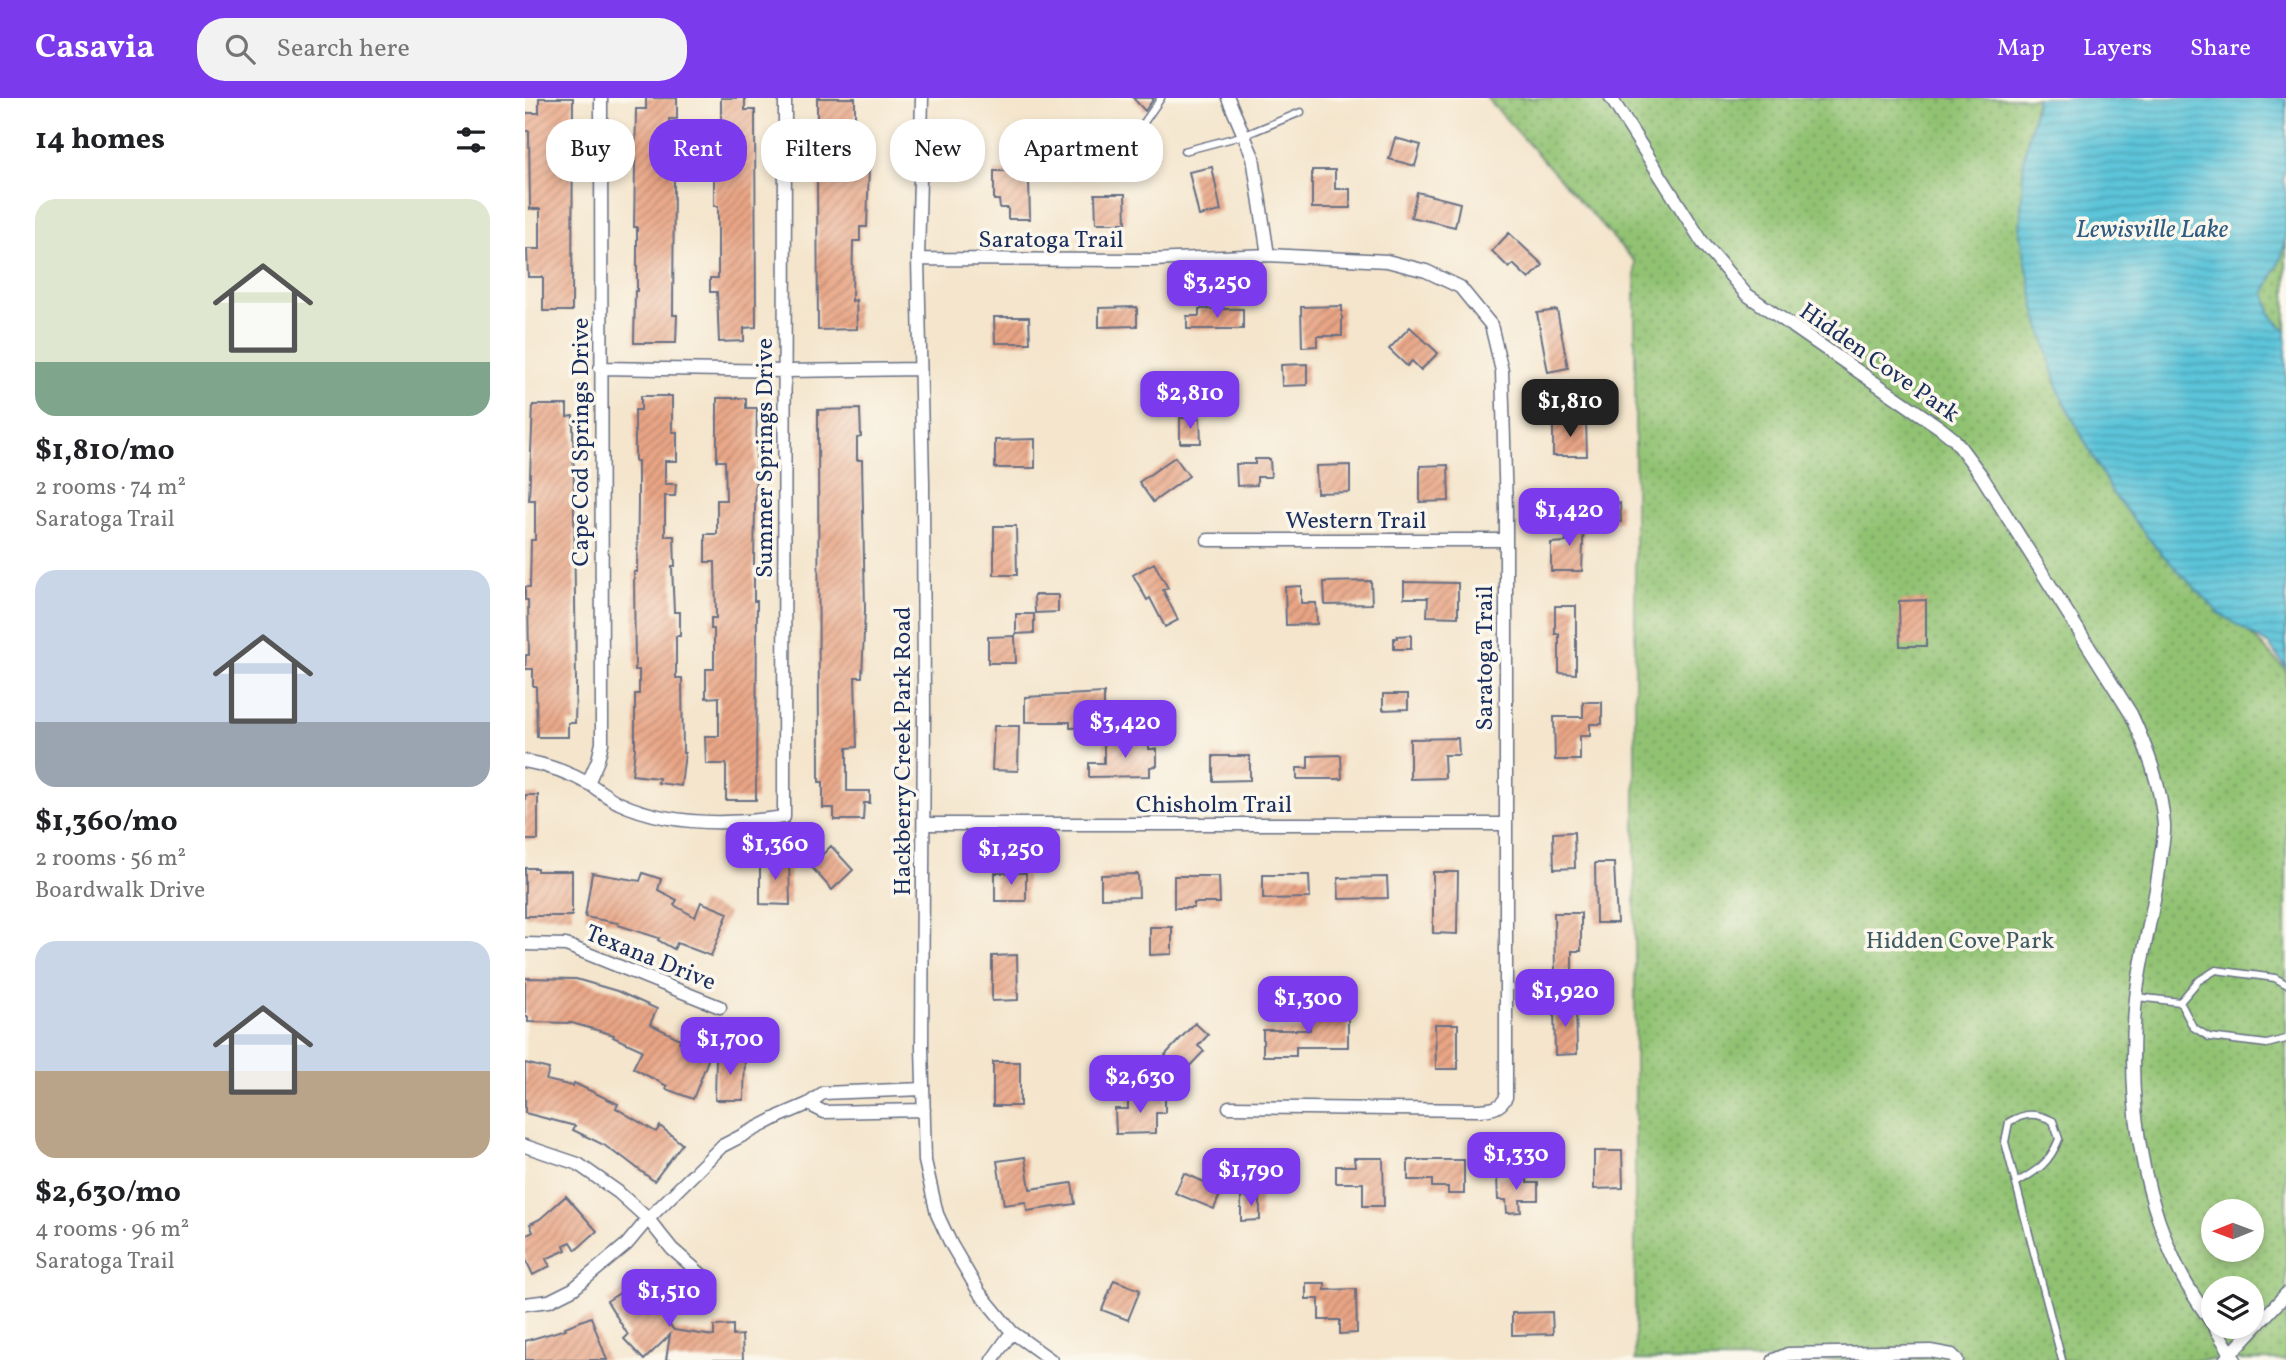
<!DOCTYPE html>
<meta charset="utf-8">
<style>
:root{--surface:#fff;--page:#f2f2f2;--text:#202124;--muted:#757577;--accent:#7c3aed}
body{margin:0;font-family:Vollkorn,serif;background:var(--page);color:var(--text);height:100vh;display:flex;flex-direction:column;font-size:26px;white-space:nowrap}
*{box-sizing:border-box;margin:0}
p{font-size:23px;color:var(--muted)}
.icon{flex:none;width:38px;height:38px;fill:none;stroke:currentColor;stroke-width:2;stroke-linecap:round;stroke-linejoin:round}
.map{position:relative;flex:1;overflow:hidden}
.drawer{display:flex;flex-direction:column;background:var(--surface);width:525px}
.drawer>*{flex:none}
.hud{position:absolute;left:21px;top:21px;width:665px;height:63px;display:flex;gap:14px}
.needle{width:46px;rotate:269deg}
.buttons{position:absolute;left:1676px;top:1101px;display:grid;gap:14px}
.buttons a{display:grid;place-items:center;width:63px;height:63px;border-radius:50%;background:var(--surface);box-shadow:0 4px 10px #0003;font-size:35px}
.price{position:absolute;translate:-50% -60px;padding:0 16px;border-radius:14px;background:var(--accent);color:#fff;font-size:23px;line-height:46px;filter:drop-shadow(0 2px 4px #0008)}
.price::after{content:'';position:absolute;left:50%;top:42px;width:21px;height:16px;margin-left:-10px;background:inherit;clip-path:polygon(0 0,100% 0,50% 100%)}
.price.current{background:#222;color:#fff}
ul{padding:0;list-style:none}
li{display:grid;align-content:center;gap:14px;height:371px;padding:0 35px}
li span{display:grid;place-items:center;height:217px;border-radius:21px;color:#555}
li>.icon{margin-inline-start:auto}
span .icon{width:126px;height:126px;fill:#fffc;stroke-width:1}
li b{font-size:30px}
h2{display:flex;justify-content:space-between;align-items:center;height:84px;padding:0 35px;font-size:30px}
.tag{padding:0 24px;border-radius:28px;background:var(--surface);box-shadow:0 4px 10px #0003;font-size:24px;line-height:63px}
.tag.current{background:var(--accent);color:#fff}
header{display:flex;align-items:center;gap:42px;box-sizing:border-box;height:98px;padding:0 35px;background:var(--accent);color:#fff}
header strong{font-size:33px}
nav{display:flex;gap:38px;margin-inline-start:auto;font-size:24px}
.search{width:490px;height:63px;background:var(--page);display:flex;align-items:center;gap:18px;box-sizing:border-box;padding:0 24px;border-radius:28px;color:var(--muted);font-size:26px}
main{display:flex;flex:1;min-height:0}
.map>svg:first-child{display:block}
.park{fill:url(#park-dots);stroke:#567868;stroke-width:2;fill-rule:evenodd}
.water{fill:url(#water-rules);stroke:#3c7a9c;stroke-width:2}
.building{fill:url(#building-hatch)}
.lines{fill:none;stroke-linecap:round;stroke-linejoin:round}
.lane-casing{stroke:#676f84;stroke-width:9}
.street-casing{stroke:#676f84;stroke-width:15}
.lane{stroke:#fff;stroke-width:6}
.street{stroke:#fff;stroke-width:12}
.labels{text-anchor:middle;stroke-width:7;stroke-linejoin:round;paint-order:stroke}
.street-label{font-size:24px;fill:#1b2f5e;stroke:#fbf7ec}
.park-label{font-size:24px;fill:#3e5b64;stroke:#fbf7ec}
.water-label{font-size:26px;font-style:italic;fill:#2e5c83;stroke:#fbf7ec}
</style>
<header>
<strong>Casavia</strong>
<div class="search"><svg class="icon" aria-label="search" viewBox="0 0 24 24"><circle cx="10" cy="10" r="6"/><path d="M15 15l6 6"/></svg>Search here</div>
<nav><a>Map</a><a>Layers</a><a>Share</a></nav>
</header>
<main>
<section class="drawer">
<h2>14 homes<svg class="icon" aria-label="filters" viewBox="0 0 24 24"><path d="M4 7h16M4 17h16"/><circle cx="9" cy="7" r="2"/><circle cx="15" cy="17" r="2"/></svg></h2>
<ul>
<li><span style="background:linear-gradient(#dfe7d0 75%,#7fa58c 0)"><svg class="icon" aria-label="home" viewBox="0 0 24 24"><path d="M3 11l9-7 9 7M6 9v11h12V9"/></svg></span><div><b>$1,810/mo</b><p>2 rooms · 74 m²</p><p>Saratoga Trail</p></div></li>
<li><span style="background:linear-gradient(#c9d6e8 70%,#9aa5b1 0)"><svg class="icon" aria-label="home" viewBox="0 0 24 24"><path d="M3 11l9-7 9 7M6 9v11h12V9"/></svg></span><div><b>$1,360/mo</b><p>2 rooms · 56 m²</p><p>Boardwalk Drive</p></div></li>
<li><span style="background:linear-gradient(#c9d6e8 60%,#b9a48a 0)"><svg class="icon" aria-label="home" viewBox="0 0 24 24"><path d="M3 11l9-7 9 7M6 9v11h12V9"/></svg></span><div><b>$2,630/mo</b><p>4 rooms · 96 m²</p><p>Saratoga Trail</p></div></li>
</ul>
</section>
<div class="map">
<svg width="1761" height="1262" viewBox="0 0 1761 1262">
<defs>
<pattern id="park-dots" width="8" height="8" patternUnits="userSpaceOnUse" patternTransform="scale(1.75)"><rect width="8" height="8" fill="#91c272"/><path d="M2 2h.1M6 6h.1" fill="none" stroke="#769e61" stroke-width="1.8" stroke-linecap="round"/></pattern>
<pattern id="water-rules" width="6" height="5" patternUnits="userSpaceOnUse" patternTransform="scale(1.75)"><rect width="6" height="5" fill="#5cc4d9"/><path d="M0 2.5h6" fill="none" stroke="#4ba0b3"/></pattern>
<pattern id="building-hatch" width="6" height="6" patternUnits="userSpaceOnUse" patternTransform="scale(1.75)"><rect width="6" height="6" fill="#e9a585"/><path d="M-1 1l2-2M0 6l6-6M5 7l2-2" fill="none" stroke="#bc8770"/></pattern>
</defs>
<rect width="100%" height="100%" fill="#fbf7ec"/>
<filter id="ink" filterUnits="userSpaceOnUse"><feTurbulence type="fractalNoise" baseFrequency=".0143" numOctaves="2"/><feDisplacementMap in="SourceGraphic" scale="14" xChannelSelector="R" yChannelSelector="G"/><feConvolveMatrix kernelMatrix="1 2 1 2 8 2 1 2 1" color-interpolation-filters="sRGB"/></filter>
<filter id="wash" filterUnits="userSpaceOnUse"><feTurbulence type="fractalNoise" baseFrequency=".00686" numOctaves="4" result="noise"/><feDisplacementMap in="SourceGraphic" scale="28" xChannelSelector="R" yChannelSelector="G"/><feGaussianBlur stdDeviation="1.57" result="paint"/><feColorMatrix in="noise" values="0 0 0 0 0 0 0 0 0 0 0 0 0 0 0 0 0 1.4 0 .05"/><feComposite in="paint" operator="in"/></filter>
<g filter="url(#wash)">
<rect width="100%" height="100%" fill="#f4e5cc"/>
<path class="park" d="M962,0h550l-13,58 89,338 173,176v690h-651v-1098zM1689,1113h38v39h-38zM1689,1190h38v38h-38z
M1761,137v96l-15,-16 -6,-23 17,-36z"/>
<path class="water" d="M1512,0h249v68l-3,12 3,15v42l-4,21 -17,36 6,23 15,16v336l-17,-22 -50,-32 -61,-63 -45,-56 -53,-99 -25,-87 -15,-76 4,-76z"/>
<g id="blocks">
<path class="building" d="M14,0h34l-1,213h-29v-34h-15l-1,-28h13v-40h-10l-1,-78h-4v-18h14z
M121,0h31v21h-8l5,58 -1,138h4l-1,28h-42l1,-52h2v-64h-3l2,-118h10z
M196,0h24v12h10l1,217 -12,1v13l-25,1 -2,-50h-7v-14h8v-72h-4v-47h7z
M292,0h38v67h14l-2,62h-7v14h-7l-1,60 4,-1 1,29 -39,1 -1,-152h8v-31h-8z
M608,0h21l-9,13z
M870,40l26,7 -6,21 -26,-7z
M511,59l1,24h-8l1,38h-22v-11h-8l-1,-8h-5v-29h25l-1,-13z
M687,69l9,44 -22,5 -10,-44z
M787,72h23v19h15v19h-38z
M892,94l43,11 -5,24 -44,-10z
M570,96h30l1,29h-30z
M984,135l34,32 -14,14 -16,-15 -4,4 -17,-17z
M817,208v30h-25v10l-15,1 -1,-40z
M612,209v19l-38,1v-19z
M674,211h44v20h-56v-13h12z
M1032,212l11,58 -20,4 -11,-59z
M469,219h35l1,26h-35z
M885,229l28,26 -17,17 -9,-9 -5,5 -18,-17z
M782,266v21l-25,1 -1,-21z
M116,298h31v36h5v29h-12v23h11l-1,12h-10v40h9l1,30h-3l2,46h6v24h-4v42h6l1,75h2l-4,33 -23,-3 1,-5 -27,-3 3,-26v-55h4v-24h-4l-1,-98h3l1,-69v-42h-3v-51h6z
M192,300h29v10h11l-3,154v39h3l-1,199h-30v-36h-20l-1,-28h14v-39l-13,1v-29h8v-40h-3v-11h5l-1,-56h-10v-28h12v-34h9l-1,-39h-8z
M8,307h34v12l6,-1 3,271 -1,36h-7v14h-31l-1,-51h-3v-17h-8l1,-14h3l-1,-55h-3v-13h5l1,-47h4v-40h-6z
M335,311l1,28 -4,1v22h5l3,149 -3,68h-7l2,70 -10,1v43h23v12h-6l-1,17h-29v-12h-11v-26h-4l-1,-372z
M655,320h20l1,25h-21z
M1061,323l1,35h-34v-34z
M510,341v29h-40v-28z
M650,359l14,19 -36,26 -14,-20z
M730,361h15l1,18h-14v8l-20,1 -1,-22h19z
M825,367v27l-33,1 -1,-27z
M923,367l1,36 -29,1v-36z
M1074,405h21l1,19h-21z
M1041,419h18l-2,54h-31v-28l15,-1z
M469,428h22l1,49h-23z
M629,465l14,25 -5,2 15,30 -13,7 -15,-29 -3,2 -14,-25z
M846,483l1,23 -47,1 -1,-23z
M879,484l54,1v34l-31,-1 1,-18h-24z
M776,488v17h15l1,21 -31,1 -1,-38z
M509,497h24v17l-23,1z
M1401,502v46h-26l-1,-45z
M1030,508h21v68l-17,-1v-39h-4z
M491,516h18v19l-18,1z
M886,537v14h-17v-11h3v-2z
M490,538l1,27h-28v-26z
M579,595v34l-34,1v-6h-45v-25z
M858,596h25v15l-25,1z
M1058,604h19v22h-12v12h-10v24h-25l-1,-43h29z
M469,628h25l-1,45 -26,-1z
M933,640l1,17h-15l1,23 -35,1v-40z
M624,642v9h8v17l-7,1v9l-61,1v-14h15v-22z
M816,657l1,24h-45v-11h11v-12z
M688,658h37v24l-37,1z
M0,697h13v45h-13z
M1049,734l1,36 -21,1 -1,-36z
M306,748l22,24 -21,20 -26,-29 12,-12 5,5z
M235,761h29l1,46 -30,-1z
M1070,765h19l3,60h-21z
M0,770h12v3h35v45h-47z
M908,774h25l-1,62 -24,-1z
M67,775l48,8 3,-8 18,6 -3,11 19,10 -3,5 21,12 6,-15 27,11 -17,43 -34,-13 -3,6 -16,-9 1,-2 -41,-13v-2l-33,-6z
M470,775h31v28h-31z
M613,776l1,23 -38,1v-23z
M738,777h46l1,23 -47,1z
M649,778h45l1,27h-26v5h-20z
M862,779l1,21 -49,1 -1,-21z
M1029,815h27v38h-9v20h-17z
M625,829h22v27l-22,1z
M492,857l1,45 -26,1v-45z
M0,880l51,1 41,12 40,18 -7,15 30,15 -1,3 31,13 -17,44 -27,-10 1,-3 -34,-18 9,-18 -29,-13 1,-2 -42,-12 -44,-1v-5h-3z
M1051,906l1,50 -22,1 -1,-50z
M785,916h38v33h-52v9h-33v-26h47z
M670,925l13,12 -10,11 6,5 -21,22 -18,-18z
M910,926h23v45h-22z
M208,954h12l-1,48h-29l1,-44h17z
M468,964h27v44h-27z
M0,965l24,6 -3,11 27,6 1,-3 44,21 -2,4 40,24 4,-6 22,18 -28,37 -34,-26 -1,1 -15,-11 -31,-15 2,-4 -50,-13z
M640,998v17h-9v20l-40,1 -1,-25h13v-12z
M1069,1053h28l1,37 -29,1z
M500,1059l5,32 42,-6 3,21 -48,7 -1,-9 -22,3 -7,-44z
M829,1060h29l1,48h-21v-23h-27v-17h19z
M883,1062h56v34h-16v-7h-16v-7h-24z
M659,1075l38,17 -8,19 -39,-16z
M1002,1078v7h11v17h-18l1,12 -14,1 -1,-13h-8l-1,-23z
M41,1098l31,35 -21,19 -5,-8 -7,3 2,5 -20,9 4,7 -17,9 -8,-17v-22l8,-4 -3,-8 10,-5z
M735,1098v24l-19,1v-24z
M122,1178l15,24 -10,6 22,24 40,6v-10l19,-1v11l9,-1 1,25h-77l4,-25 -26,25 -20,-21 4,-4 -21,-34z
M589,1182l26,10 -12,30 -26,-10z
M781,1185h19v7l31,-1 1,44 -17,1v-14h-21v-21h-13z
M1027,1214l1,22 -41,1v-22z
M66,1219l16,43h-82v-19l41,-12 -1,-2z"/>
</g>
</g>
<g filter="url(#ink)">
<use href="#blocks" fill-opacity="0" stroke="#676f84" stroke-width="2"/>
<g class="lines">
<defs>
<path id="lane" d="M618,26l18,-26
M659,53l61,-16 56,-23
M1612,899l43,5
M1655,904l13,25 16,10 58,7 19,-5
M1655,904l18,-21 18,-11 59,8 11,6
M1491,1085c22,-13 33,-19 43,-44l-6,-18c-17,-9 -28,-8 -44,1l-4,20 57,218"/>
<path id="street" d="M397,0l-4,161 5,224 1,229 -2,334 3,115 12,53 14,30 28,48 33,40 39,28
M703,0l25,59 15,98
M1086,0l92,145 43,51 193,133 15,12 27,36 150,239c17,37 30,71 33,111 1,12 -3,25 -4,37 -5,46 -19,91 -24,136 -9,92 2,186 42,270 9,20 24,40 36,58
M393,161l234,1 116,-5 119,6 39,10 34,16 31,38 11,46 4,139v587c-6,12 -15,12 -27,13l-250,-3
M75,270l186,3 134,-2
M683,442h297
M0,663c22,4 47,13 66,24 9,6 18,13 28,18 50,23 111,22 165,14l1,-719
M63,685l10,-23 4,-17 -1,-645
M399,726h580
M0,846l41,1 154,62
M283,1006l16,8 100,-2
M0,1048l53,18 40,28 30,27 24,30 31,27
M0,1206l24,-3 24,-12 54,-45 21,-25 74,-73 58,-30 28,-12 15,-11 100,-4
M1689,1228l21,34
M467,1262l20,-28
M1249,1262l14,-6 142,-3 22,4 5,5
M1700,1262l61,-66"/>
</defs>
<use href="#lane" class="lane-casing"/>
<use href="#street" class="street-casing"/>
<use href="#lane" class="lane"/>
<use href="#street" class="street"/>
</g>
</g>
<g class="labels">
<g class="street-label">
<text x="526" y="149">Saratoga Trail</text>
<text transform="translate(1355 264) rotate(35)" y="8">Hidden Cove Park</text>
<text transform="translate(55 344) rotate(-90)" y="8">Cape Cod Springs Drive</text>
<text transform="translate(239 360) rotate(-90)" y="8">Summer Springs Drive</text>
<text x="831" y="430">Western Trail</text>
<text transform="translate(959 560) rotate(-90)" y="8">Saratoga Trail</text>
<text transform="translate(377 653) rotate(-90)" y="8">Hackberry Creek Park Road</text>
<text x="689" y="714">Chisholm Trail</text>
<text transform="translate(126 859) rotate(22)" y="8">Texana Drive</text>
</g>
<g class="park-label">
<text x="1435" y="850">Hidden Cove Park</text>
</g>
<g class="water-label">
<text x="1627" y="139">Lewisville Lake</text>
</g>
</g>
</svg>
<div class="buttons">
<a><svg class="needle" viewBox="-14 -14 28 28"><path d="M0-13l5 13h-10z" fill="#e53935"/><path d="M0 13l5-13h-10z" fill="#757577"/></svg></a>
<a><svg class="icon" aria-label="layers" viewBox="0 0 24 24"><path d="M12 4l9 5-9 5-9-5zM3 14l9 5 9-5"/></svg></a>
</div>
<b class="price" style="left:692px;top:222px">$3,250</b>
<b class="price" style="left:665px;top:333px">$2,810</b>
<b class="price current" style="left:1045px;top:341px">$1,810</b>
<b class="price" style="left:1044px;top:450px">$1,420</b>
<b class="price" style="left:600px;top:662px">$3,420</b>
<b class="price" style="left:250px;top:784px">$1,360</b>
<b class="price" style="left:486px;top:789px">$1,250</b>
<b class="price" style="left:1040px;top:931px">$1,920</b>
<b class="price" style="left:783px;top:938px">$1,300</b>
<b class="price" style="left:205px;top:979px">$1,700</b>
<b class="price" style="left:615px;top:1017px">$2,630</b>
<b class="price" style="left:991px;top:1094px">$1,330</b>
<b class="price" style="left:726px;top:1110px">$1,790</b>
<b class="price" style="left:144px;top:1231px">$1,510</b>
<div class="hud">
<a class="tag">Buy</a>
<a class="tag current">Rent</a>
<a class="tag">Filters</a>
<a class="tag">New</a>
<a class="tag">Apartment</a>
</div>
</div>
</main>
